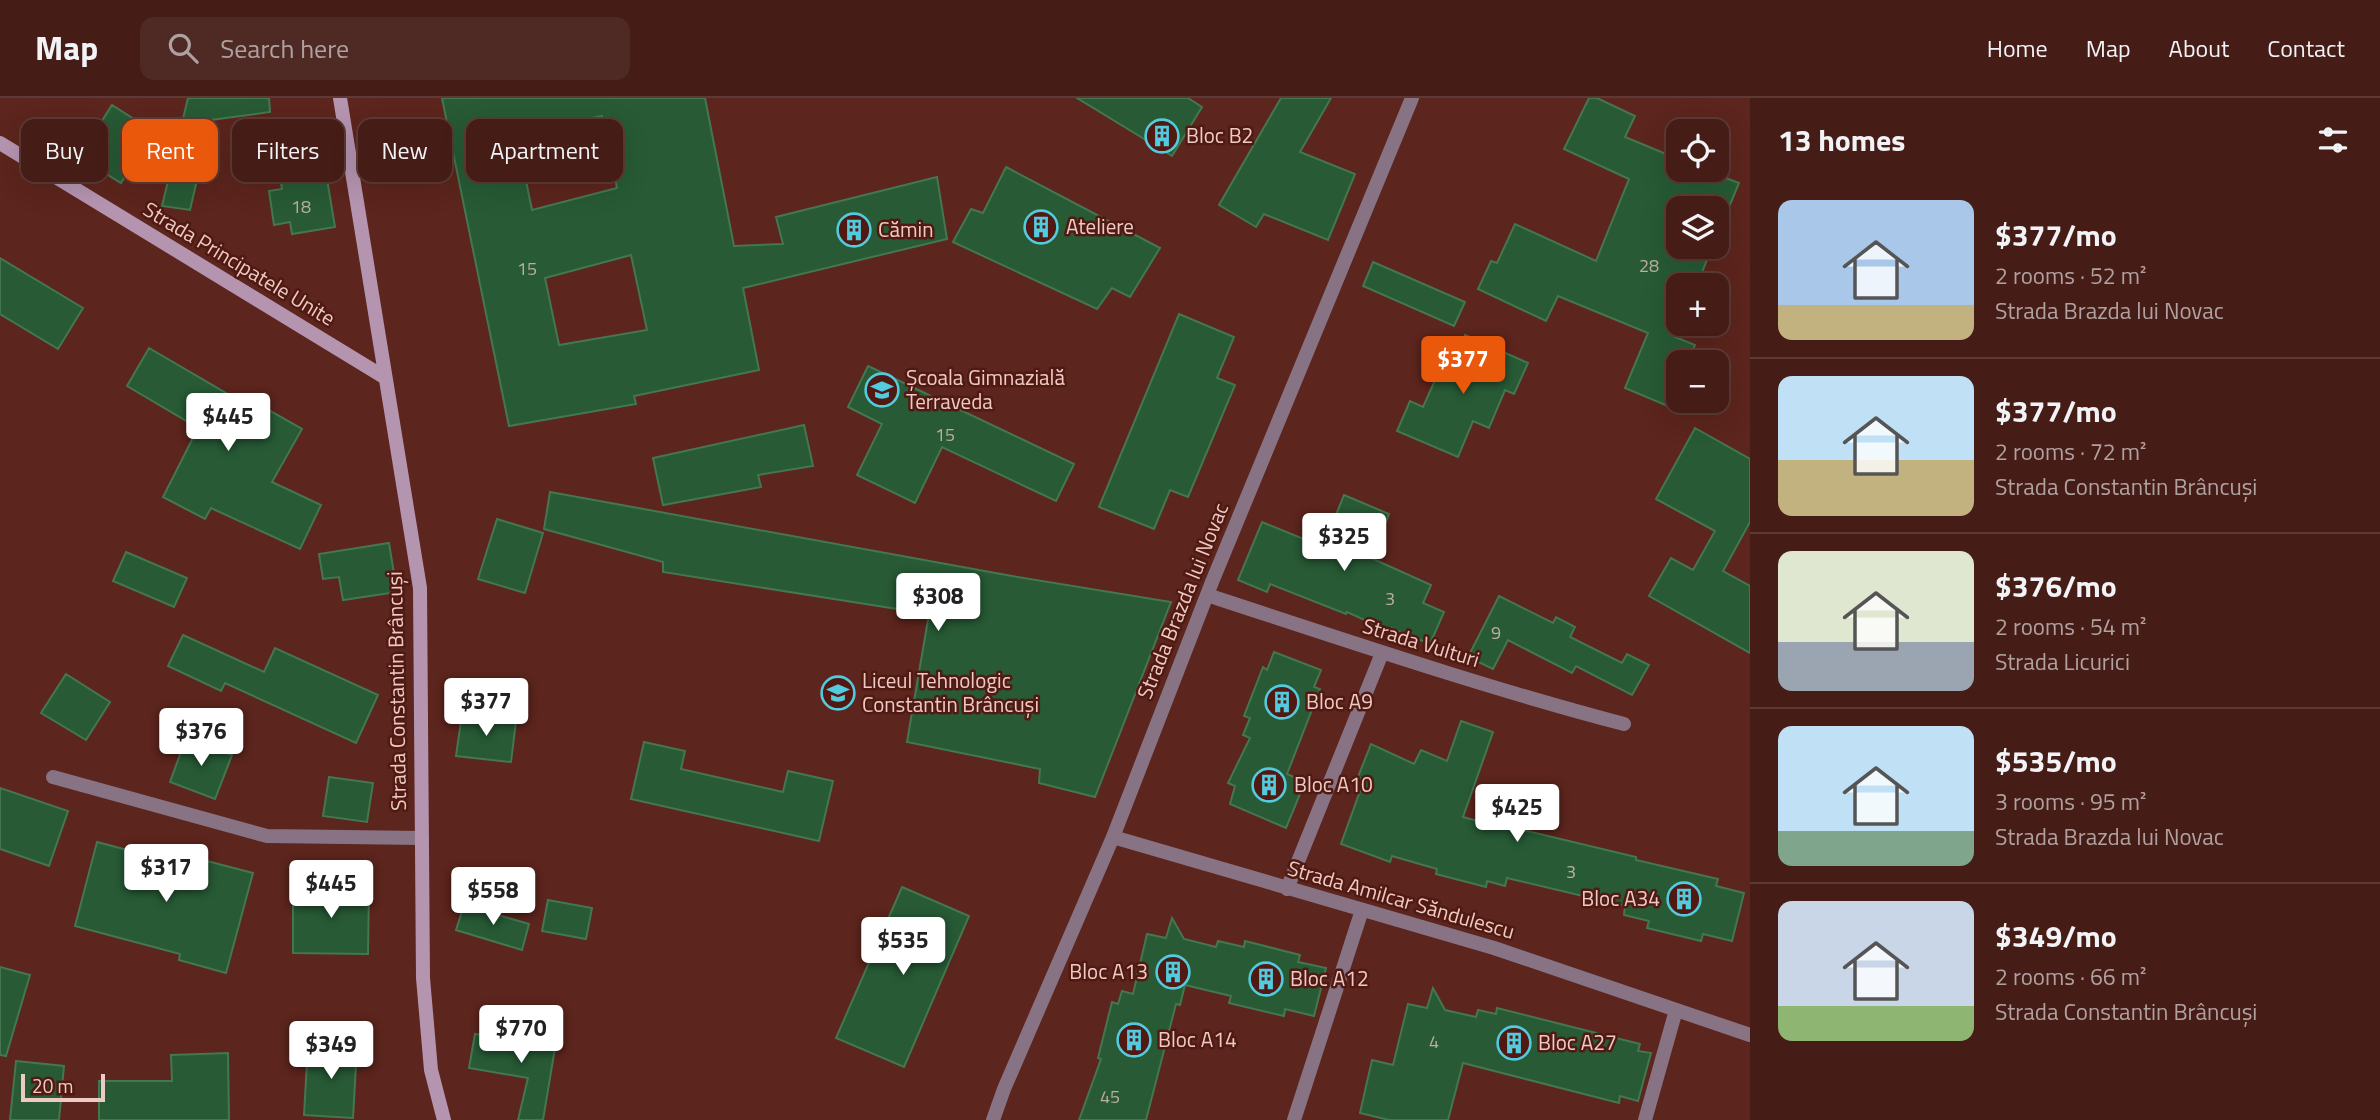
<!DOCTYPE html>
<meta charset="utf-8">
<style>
:root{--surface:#451c16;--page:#4f2923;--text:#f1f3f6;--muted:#b0a1a1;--line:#5d3a35;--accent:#ea580c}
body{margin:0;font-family:"Titillium Web",sans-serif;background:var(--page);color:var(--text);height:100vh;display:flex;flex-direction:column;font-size:26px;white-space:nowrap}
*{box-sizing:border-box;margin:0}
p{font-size:23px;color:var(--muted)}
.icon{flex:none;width:38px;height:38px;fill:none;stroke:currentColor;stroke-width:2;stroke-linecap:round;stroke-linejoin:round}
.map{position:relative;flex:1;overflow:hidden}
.details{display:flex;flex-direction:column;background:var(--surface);width:630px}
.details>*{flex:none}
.guide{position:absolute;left:21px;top:21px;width:665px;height:63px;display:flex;gap:14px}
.controls{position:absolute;left:1666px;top:21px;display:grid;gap:14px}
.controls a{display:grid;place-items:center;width:63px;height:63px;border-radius:14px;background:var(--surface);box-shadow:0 7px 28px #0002,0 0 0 2px var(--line);font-size:35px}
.scale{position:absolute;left:21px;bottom:18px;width:84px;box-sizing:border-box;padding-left:7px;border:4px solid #eecac4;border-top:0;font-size:19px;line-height:24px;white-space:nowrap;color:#eecac4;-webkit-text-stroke:5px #501a13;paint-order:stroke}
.price{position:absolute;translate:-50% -60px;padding:0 16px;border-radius:7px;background:#fff;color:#222;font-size:23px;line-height:46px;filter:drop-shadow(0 2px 4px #0008)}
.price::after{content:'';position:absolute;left:50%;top:42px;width:21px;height:16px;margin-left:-10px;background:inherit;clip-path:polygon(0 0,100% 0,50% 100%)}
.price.current{background:var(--accent);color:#fff}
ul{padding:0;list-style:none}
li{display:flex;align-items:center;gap:21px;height:175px;padding:0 28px}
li+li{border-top:2px solid var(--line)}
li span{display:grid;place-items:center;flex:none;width:196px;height:140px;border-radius:14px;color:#555}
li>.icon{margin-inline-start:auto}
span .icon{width:84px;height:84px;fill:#fffc;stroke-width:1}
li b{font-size:30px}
h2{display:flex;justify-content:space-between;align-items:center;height:84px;padding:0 28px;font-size:30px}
.tag{padding:0 24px;border-radius:14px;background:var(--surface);box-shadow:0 7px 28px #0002,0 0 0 2px var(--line);font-size:24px;line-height:63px}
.tag.current{background:var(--accent);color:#fff}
header{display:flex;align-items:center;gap:42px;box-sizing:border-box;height:98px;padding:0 35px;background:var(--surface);border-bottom:2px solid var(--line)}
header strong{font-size:33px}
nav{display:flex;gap:38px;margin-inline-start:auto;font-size:24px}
.search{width:490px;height:63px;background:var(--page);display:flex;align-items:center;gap:18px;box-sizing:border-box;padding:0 24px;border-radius:14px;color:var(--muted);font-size:26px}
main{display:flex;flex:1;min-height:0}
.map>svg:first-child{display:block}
.building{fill:#275a35;stroke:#447750;stroke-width:2;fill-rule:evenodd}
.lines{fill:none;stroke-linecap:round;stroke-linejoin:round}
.street{stroke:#887385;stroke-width:14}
.secondary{stroke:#b594b0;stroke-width:14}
.labels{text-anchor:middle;stroke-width:5;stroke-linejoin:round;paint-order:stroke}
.number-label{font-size:18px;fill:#bcaea0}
.poi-label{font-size:21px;fill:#eecac4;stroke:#501a13;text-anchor:start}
.street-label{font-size:21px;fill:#eecac4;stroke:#501a13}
</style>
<header>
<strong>Map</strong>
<div class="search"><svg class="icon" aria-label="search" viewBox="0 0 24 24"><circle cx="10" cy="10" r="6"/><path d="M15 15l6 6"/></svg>Search here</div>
<nav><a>Home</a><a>Map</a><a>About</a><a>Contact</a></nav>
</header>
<main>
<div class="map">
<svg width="1750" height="1022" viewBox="0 0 1750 1022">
<rect width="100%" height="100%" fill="#5c251d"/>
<path class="building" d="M188,0h81l1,14 -59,8 -21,90 -28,-4z
M442,0h263l29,148 49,-2 -7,-27 161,-40 10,62 -204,49 16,82 -125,26 2,8 -127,22zM602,18l15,72 -85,22 -16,-78zM631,157l16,75 -88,15 -14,-67z
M1077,0h111l14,9 -30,49z
M1281,0h50l-31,54 55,22 -27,66 -64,-26 -8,13 -37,-22z
M1589,0h8l38,18 -10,21 53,22v11h27l34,13 -22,53v-28h-39v39h34l-15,38h-19v39h3l-6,13 20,8 -7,17h-10v23l-8,22 -45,-19 23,-55 -90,-37 -12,25 -68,-32 13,-28 6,2 18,-39 81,37 33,-82 -65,-30z
M112,7l41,26 -32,52 -42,-26z
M324,63l11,66 -43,7 -2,-12 -16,3 -5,-34 13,-2 -3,-20z
M1006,69l154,81 -30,49 -18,-9 -15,21 -144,-67 18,-33 12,4z
M0,160l83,50 -25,41 -58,-35z
M1373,164l92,40 -11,24 -91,-40z
M1179,216l55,23 -17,41 18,7 -47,112 -18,-7 -16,39 -55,-22z
M1465,237l63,28 -14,31 -9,-4 -16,38 -16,-7 -15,36 -61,-26 13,-30 13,6 18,-40 8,4z
M149,250l113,66 3,-6 37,21 -30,53 49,23 -21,44 -89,-41 -6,11 -42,-22 35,-69 -71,-42z
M868,268l206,98 -18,37 -114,-54 -27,56 -58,-28 25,-51 -34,-17z
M804,327l9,41 -55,9 3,12 -98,18 -10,-47z
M1695,330l55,31v63l-27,49 27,15v67l-101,-57 22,-38 22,12 22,-39 -59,-32z
M550,394l462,84 159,26 -76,195 -56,-14 1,-14 -133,-27 22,-128 -266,-42v-10l-119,-33z
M1344,397l45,19 -18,44 60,27 -8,18 21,9 -14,32 -39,-16 -2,3 -42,-19 -1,2 -76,-30 -3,8 -29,-12 24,-58 61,25z
M497,421l46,14 -18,60 -47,-14z
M389,445l8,49 -54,8 -4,-23 -16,2 -4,-25z
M126,454l61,26 -13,29 -61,-26z
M1499,498l54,27 3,-6 19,10 -5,10 52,26 5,-9 22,11 -17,30 -56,-29 -4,7 -64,-33 -15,29 -25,-12z
M183,537l81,37 11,-24 103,47 -22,48 -131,-60 -4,8 -53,-25z
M1274,554l47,18 -7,17 6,2 -33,85 18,8 -19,46 -56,-24 5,-18 -7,-3 22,-45 -7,-3 7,-17 -6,-2 19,-49 4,3z
M66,576l44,28 -24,38 -45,-27z
M462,616l54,7 -5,41 -55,-6z
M1461,623l32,11 -30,85 56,15v-3l117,28v3l82,19 -2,7 28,7 -12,48 -29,-7 -2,7 -54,-13 2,-7 -25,-6 1,-9 -118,-28 -2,8 -18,-5 -1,6 -50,-13 1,-5 -45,-13 -2,6 -49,-18 23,-64 -6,-3 13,-33 43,20 7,-14 26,11z
M186,640l46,17 -17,44 -45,-17z
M644,644l41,9 -4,18 102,23 5,-21 45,10 -14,60 -188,-42z
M329,679l44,6 -6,39 -44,-6z
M0,690l68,23 -19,55 -49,-17z
M97,744l103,27 3,-9 50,13 -27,100 -47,-13 1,-6 -105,-28z
M293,788l76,1 -1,67 -75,-1z
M902,789l67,29 -65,151 -68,-29z
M548,802l44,8 -6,31 -44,-8z
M464,807l65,19 -7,26 -66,-20z
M1172,820l12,21 32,8 2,-6 26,6 1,-6 55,14 -2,7 28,6 -12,48 -29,-7 -1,7 -55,-13 2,-7 -46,-11 -5,20 -4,-1 -30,116h-67l22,-61 -3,-1 14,-56 6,2 4,-13 11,3 14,-60 19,4z
M0,869l30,8 -24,81 -6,-1z
M1433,890l12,22 31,7 2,-7 18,4 1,-6 143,36 -2,7 13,2 -13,48 -18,-5 -1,7 -156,-40 -15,57h-59l-29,-7 12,-53 21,5 15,-61 19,4z
M543,923l16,3 -16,96h-25l10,-42 -59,-10 6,-34 62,10z
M308,947l49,3 -4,70 -49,-3z
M228,955l1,67h-130v-39h73l-1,-26z
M16,963l48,5 -5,54h-49z"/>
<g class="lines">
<path class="street" d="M1207,497c138,45 276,92 417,129
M53,679l214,59 155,2
M1113,739l381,111 256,87
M1287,791l95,-236
M993,1022l11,-31 109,-252 99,-255 200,-484
M1294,1022l68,-210
M1645,1022l31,-110"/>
<path class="secondary" d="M340,0l80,490 3,390 8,92 13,50
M0,45l384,234"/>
</g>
<defs>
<symbol id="building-ring" viewBox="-11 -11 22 22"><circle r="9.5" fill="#501a13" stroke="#54cade" stroke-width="1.5"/><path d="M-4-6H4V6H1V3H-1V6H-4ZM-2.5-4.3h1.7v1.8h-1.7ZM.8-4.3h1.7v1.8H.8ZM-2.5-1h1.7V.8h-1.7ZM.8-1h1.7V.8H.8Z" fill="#54cade"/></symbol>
<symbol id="school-ring" viewBox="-11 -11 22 22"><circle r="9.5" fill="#501a13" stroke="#54cade" stroke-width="1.5"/><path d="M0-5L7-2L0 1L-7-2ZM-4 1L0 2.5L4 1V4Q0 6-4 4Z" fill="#54cade"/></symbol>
</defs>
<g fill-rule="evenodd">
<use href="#building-ring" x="1143" y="19" width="38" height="38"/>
<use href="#building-ring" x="1022" y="110" width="38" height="38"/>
<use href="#building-ring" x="835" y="113" width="38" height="38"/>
<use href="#school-ring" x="863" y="273" width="38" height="38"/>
<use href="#school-ring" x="819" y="576" width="38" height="38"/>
<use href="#building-ring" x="1263" y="585" width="38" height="38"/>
<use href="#building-ring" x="1250" y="668" width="38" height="38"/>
<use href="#building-ring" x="1665" y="782" width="38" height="38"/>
<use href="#building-ring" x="1154" y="855" width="38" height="38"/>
<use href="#building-ring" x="1247" y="862" width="38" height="38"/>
<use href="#building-ring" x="1115" y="923" width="38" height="38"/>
<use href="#building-ring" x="1495" y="926" width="38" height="38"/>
</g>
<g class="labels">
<g class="number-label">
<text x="301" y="115">18</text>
<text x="1649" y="174">28</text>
<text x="527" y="177">15</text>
<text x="945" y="343">15</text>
<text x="1390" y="507">3</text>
<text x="1496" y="541">9</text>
<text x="1571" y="780">3</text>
<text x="1434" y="950">4</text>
<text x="1110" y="1005">45</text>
</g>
<g class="poi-label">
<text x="1186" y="45">Bloc B2</text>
<text x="1066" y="136">Ateliere</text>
<text x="878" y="139">Cămin</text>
<text x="906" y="287">Școala Gimnazială<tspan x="906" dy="24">Terraveda</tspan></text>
<text x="862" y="590">Liceul Tehnologic<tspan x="862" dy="24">Constantin Brâncuși</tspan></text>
<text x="1306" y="611">Bloc A9</text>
<text x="1294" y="694">Bloc A10</text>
<text x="1660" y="808" text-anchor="end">Bloc A34</text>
<text x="1148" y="881" text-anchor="end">Bloc A13</text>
<text x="1290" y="888">Bloc A12</text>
<text x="1158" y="949">Bloc A14</text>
<text x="1538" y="952">Bloc A27</text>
</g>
<g class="street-label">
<text transform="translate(239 166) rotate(31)" y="7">Strada Principatele Unite</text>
<text transform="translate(1183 503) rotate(-68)" y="7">Strada Brazda lui Novac</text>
<text transform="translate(1421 545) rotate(17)" y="7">Strada Vulturi</text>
<text transform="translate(397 593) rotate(-91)" y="7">Strada Constantin Brâncuși</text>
<text transform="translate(1401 802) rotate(16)" y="7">Strada Amilcar Săndulescu</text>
</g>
</g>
</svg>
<div class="controls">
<a><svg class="icon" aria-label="locate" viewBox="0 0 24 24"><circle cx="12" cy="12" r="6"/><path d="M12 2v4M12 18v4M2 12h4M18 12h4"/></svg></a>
<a><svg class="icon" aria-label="layers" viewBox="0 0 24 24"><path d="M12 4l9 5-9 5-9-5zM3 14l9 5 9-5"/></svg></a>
<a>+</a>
<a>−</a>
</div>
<div class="scale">20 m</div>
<b class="price current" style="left:1463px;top:298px">$377</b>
<b class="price" style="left:228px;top:355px">$445</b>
<b class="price" style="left:1344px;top:475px">$325</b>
<b class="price" style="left:938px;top:535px">$308</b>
<b class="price" style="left:486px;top:640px">$377</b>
<b class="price" style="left:201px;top:670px">$376</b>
<b class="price" style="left:1517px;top:746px">$425</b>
<b class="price" style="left:166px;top:806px">$317</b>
<b class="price" style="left:331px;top:822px">$445</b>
<b class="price" style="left:493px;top:829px">$558</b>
<b class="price" style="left:903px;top:879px">$535</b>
<b class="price" style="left:521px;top:967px">$770</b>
<b class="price" style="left:331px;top:983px">$349</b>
<div class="guide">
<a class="tag">Buy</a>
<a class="tag current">Rent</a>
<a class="tag">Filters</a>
<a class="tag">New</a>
<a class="tag">Apartment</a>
</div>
</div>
<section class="details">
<h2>13 homes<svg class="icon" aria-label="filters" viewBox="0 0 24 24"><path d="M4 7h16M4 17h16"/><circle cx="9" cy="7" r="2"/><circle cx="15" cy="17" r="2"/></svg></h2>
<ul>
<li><span style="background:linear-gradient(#a9c7e8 75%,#c2b280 0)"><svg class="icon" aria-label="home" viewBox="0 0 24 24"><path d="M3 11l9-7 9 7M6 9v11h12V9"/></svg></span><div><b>$377/mo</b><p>2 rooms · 52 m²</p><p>Strada Brazda lui Novac</p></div></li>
<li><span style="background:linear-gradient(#bfe0f5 60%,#c2b280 0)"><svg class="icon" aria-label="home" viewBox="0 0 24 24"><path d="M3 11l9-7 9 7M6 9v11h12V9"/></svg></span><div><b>$377/mo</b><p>2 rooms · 72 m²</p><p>Strada Constantin Brâncuși</p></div></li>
<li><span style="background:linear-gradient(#dfe7d0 65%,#9aa5b1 0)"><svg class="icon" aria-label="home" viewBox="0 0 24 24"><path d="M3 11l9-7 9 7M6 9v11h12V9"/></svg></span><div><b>$376/mo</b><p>2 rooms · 54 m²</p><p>Strada Licurici</p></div></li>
<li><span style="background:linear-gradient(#bfe0f5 75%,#7fa58c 0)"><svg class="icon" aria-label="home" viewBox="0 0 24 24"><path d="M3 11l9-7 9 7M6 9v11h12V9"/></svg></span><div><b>$535/mo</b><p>3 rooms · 95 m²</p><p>Strada Brazda lui Novac</p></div></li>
<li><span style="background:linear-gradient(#c9d6e8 75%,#8fb573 0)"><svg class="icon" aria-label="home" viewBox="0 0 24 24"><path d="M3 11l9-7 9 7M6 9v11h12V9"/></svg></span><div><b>$349/mo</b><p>2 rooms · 66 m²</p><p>Strada Constantin Brâncuși</p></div></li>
</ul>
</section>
</main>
